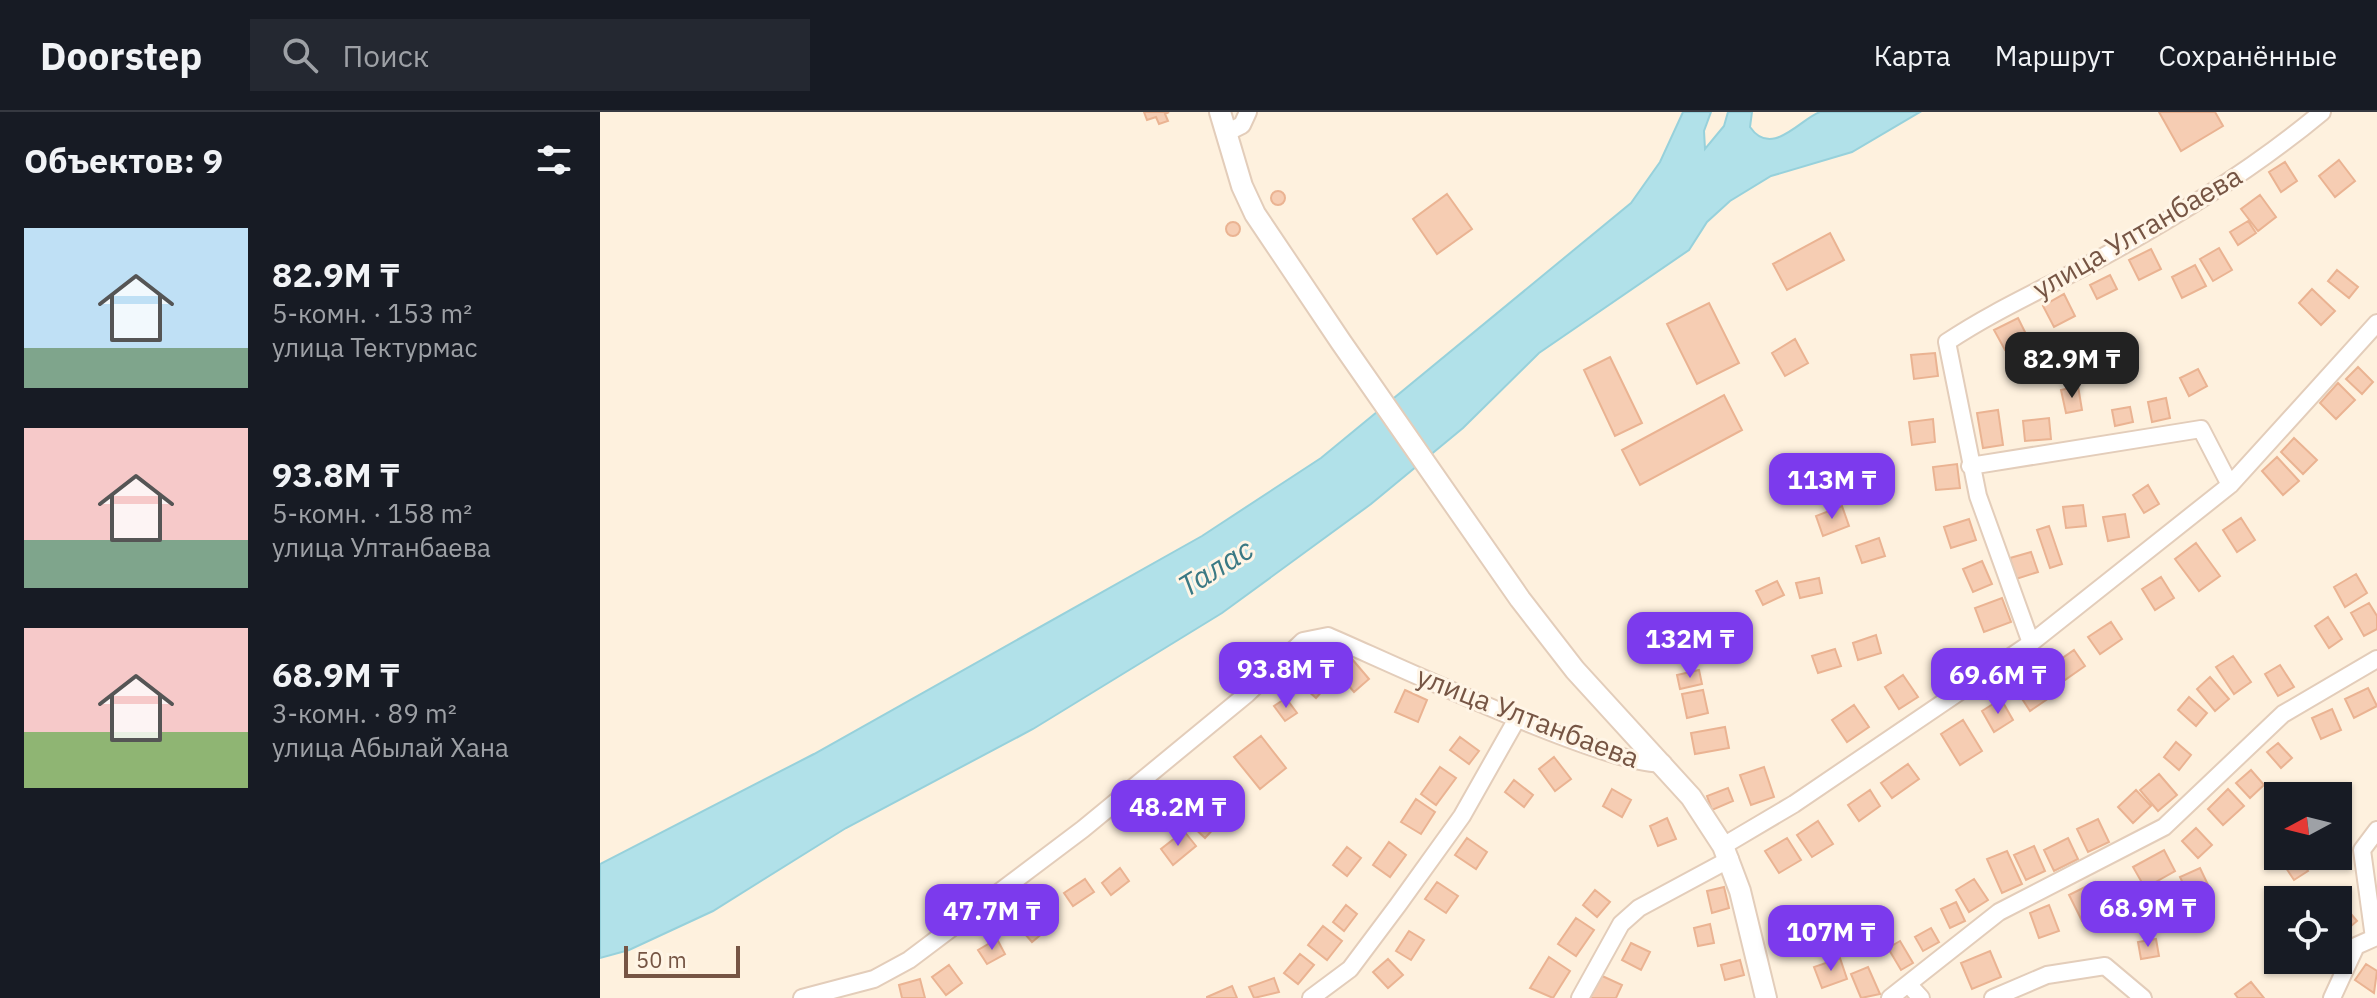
<!DOCTYPE html>
<html lang="ru">
<meta charset="utf-8">
<style>
:root{--surface:#171b24;--page:#242831;--text:#f1f3f6;--muted:#9ea1a6;--line:#363941;--accent:#7c3aed}
body{margin:0;font-family:"IBM Plex Sans",sans-serif;background:var(--page);color:var(--text);height:100vh;display:flex;flex-direction:column;font-size:30px;white-space:nowrap}
*{box-sizing:border-box;margin:0}
p{font-size:26px;color:var(--muted)}
.icon{flex:none;width:44px;height:44px;fill:none;stroke:currentColor;stroke-width:2;stroke-linecap:round;stroke-linejoin:round}
.map{position:relative;flex:1;overflow:hidden}
.sheet{display:flex;flex-direction:column;background:var(--surface);width:600px}
.sheet>*{flex:none}
.needle{width:52px;rotate:263deg}
.tools{position:absolute;left:1664px;top:670px;display:grid;gap:16px}
.tools a{display:grid;place-items:center;width:88px;height:88px;border-radius:0px;background:var(--surface);box-shadow:0 2px 6px #0004;font-size:40px}
.scale{position:absolute;left:24px;bottom:20px;width:116px;box-sizing:border-box;padding-left:8px;border:4px solid #765544;border-top:0;font-size:22px;line-height:28px;white-space:nowrap;color:#765544;-webkit-text-stroke:6px #fff5e6;paint-order:stroke}
.price{position:absolute;translate:-50% -68px;padding:0 18px;border-radius:16px;background:var(--accent);color:#fff;font-size:26px;line-height:52px;filter:drop-shadow(0 2px 4px #0008)}
.price::after{content:'';position:absolute;left:50%;top:48px;width:24px;height:18px;margin-left:-12px;background:inherit;clip-path:polygon(0 0,100% 0,50% 100%)}
.price.active{background:#222;color:#fff}
ul{padding:0;list-style:none}
li{display:flex;align-items:center;gap:24px;height:200px;padding:0 24px}
li span{display:grid;place-items:center;flex:none;width:224px;height:160px;border-radius:0px;color:#555}
li>.icon{margin-inline-start:auto}
span .icon{width:96px;height:96px;fill:#fffc;stroke-width:1}
li b{font-size:34px}
h2{display:flex;justify-content:space-between;align-items:center;height:96px;padding:0 24px;font-size:34px}
header{display:flex;align-items:center;gap:48px;box-sizing:border-box;height:112px;padding:0 40px;background:var(--surface);border-bottom:2px solid var(--line)}
header strong{font-size:38px}
nav{display:flex;gap:44px;margin-inline-start:auto;font-size:28px}
.search{width:560px;height:72px;background:var(--page);display:flex;align-items:center;gap:20px;box-sizing:border-box;padding:0 28px;border-radius:0px;color:var(--muted);font-size:30px}
main{display:flex;flex:1;min-height:0}
.map>svg:first-child{display:block}
.water{fill:#b1e1e9;stroke:#97d1db;stroke-width:2}
.building{fill:#f6cdb3;stroke:#eab392;stroke-width:2}
.lines{fill:none;stroke-linecap:round;stroke-linejoin:round}
.minor-casing{stroke:#e3cdba;stroke-width:20}
.tertiary-casing{stroke:#e3cdba;stroke-width:24}
.minor{stroke:#fff;stroke-width:16}
.tertiary{stroke:#fff;stroke-width:20}
.labels{text-anchor:middle;stroke-width:6;stroke-linejoin:round;paint-order:stroke}
.street-label{font-size:28px;fill:#765544;stroke:#fff5e6}
.water-label{font-size:30px;font-style:italic;fill:#3a7984;stroke:#fff5e6}
</style>
<header>
<strong>Doorstep</strong>
<div class="search"><svg class="icon" aria-label="search" viewBox="0 0 24 24"><circle cx="10" cy="10" r="6"/><path d="M15 15l6 6"/></svg>Поиск</div>
<nav><a>Карта</a><a>Маршрут</a><a>Сохранённые</a></nav>
</header>
<main>
<section class="sheet">
<h2>Объектов: 9<svg class="icon" aria-label="filters" viewBox="0 0 24 24"><path d="M4 7h16M4 17h16"/><circle cx="9" cy="7" r="2"/><circle cx="15" cy="17" r="2"/></svg></h2>
<ul>
<li><span style="background:linear-gradient(#bfe0f5 75%,#7fa58c 0)"><svg class="icon" aria-label="home" viewBox="0 0 24 24"><path d="M3 11l9-7 9 7M6 9v11h12V9"/></svg></span><div><b>82.9M ₸</b><p>5-комн. · 153 m²</p><p>улица Тектурмас</p></div></li>
<li><span style="background:linear-gradient(#f6c9c9 70%,#7fa58c 0)"><svg class="icon" aria-label="home" viewBox="0 0 24 24"><path d="M3 11l9-7 9 7M6 9v11h12V9"/></svg></span><div><b>93.8M ₸</b><p>5-комн. · 158 m²</p><p>улица Ултанбаева</p></div></li>
<li><span style="background:linear-gradient(#f6c9c9 65%,#8fb573 0)"><svg class="icon" aria-label="home" viewBox="0 0 24 24"><path d="M3 11l9-7 9 7M6 9v11h12V9"/></svg></span><div><b>68.9M ₸</b><p>3-комн. · 89 m²</p><p>улица Абылай Хана</p></div></li>
</ul>
</section>
<div class="map">
<svg width="1777" height="886" viewBox="0 0 1777 886">
<rect width="100%" height="100%" fill="#fef1de"/>
<path class="water" d="M1083,0h28l-7,19 1,18 19,-23 4,-14h24l-2,15c22,32 51,-9 70,-15 14,0 80,0 100,0l-68,40 -81,24 -41,25 -23,21 -18,28 -150,103 -76,75 -92,76 -149,109 -189,116 -187,99 -133,83 -84,39 -29,8v-94l214,-110 388,-218 119,-78 310,-255 29,-41z"/>
<path class="building" d="M544,0h25l-4,2 3,7 -9,3 -3,-7 -9,3z
M1559,0h56l8,14 -42,25z
M1739,48l16,21 -20,16 -16,-21z
M1685,50l12,19 -16,11 -12,-20z
M671 86a7 7 0 1 1 14 0a7 7 0 1 1-14 0Z
M847,82l25,35 -35,25 -24,-35z
M1660,83l16,22 -18,14 -17,-22z
M1648,109l8,12 -18,12 -8,-13z
M626 117a7 7 0 1 1 14 0a7 7 0 1 1-14 0Z
M1230,121l14,27 -57,30 -14,-26z
M1619,136l13,22 -19,11 -13,-22z
M1551,137l10,20 -22,11 -10,-20z
M1595,153l11,21 -24,12 -10,-21z
M1737,158l21,17 -9,11 -21,-17z
M1510,163l7,14 -20,10 -7,-14z
M1712,177l23,22 -14,14 -22,-22z
M1464,182l11,22 -21,11 -11,-21z
M1109,191l30,60 -42,21 -30,-60z
M1418,206l10,20 -23,12 -11,-20z
M1195,227l13,24 -23,13 -13,-23z
M1335,241l3,23 -24,3 -3,-24z
M1010,245l32,66 -27,13 -31,-66z
M1758,255l15,15 -11,12 -16,-15z
M1598,257l9,17 -18,10 -9,-18z
M1738,271l17,17 -19,19 -16,-16z
M1478,274l4,24 -16,3 -5,-23z
M1124,283l18,35 -102,55 -18,-35z
M1566,286l4,20 -18,4 -4,-20z
M1530,295l3,15 -18,4 -3,-16z
M1398,298l5,35 -20,3 -6,-35z
M1449,306l2,21 -26,2 -2,-20z
M1333,307l2,23 -23,3 -3,-23z
M1694,326l23,22 -14,14 -22,-22z
M1677,345l22,24 -16,14 -21,-24z
M1357,352l3,24 -24,2 -3,-23z
M1548,373l11,19 -15,9 -11,-18z
M1483,393l3,21 -20,2 -3,-21z
M1242,394l7,20 -26,10 -7,-20z
M1525,402l4,23 -21,4 -5,-24z
M1641,406l14,22 -18,12 -14,-22z
M1369,407l7,21 -25,8 -7,-21z
M1449,414l13,38 -12,4 -13,-38z
M1279,426l6,18 -23,7 -6,-17z
M1596,431l24,33 -21,15 -24,-32z
M1431,440l7,20 -22,7 -6,-21z
M1382,449l10,23 -19,8 -10,-23z
M1756,462l11,19 -22,14 -11,-20z
M1561,465l13,21 -19,12 -13,-21z
M1219,466l3,15 -22,5 -4,-15z
M1177,469l7,14 -21,10 -7,-14z
M1402,486l9,24 -27,10 -9,-24z
M1769,491l8,13v13l-13,7 -13,-23z
M1728,505l14,22 -13,9 -14,-22z
M1099,506l6,14 -21,10 -7,-14z
M1511,510l11,17 -22,15 -12,-17z
M1276,523l5,18 -23,7 -5,-17z
M1235,537l6,17 -23,7 -6,-17z
M1474,538l11,16 -23,16 -11,-16z
M1633,544l18,26 -17,12 -18,-27z
M752,547l17,20 -15,13 -17,-20z
M1680,553l14,22 -16,9 -13,-22z
M1099,558l3,14 -22,5 -3,-14z
M707,561l17,16 -8,9 -18,-16z
M1303,563l15,22 -19,12 -14,-22z
M1438,564l14,20 -22,15 -13,-20z
M1610,565l19,22 -14,12 -18,-22z
M1768,576l9,18 -23,12 -9,-19z
M805,578l22,10 -9,22 -23,-10z
M1103,578l5,23 -21,5 -5,-24z
M1589,585l18,16 -11,13 -18,-16z
M686,586l11,15 -12,8 -11,-15z
M1401,587l12,21 -19,12 -12,-21z
M1254,593l15,22 -22,15 -15,-22z
M1732,597l9,21 -20,9 -9,-21z
M1363,608l19,31 -22,14 -19,-31z
M1125,615l4,21 -34,6 -4,-21z
M661,624l25,32 -26,21 -26,-32z
M860,625l19,14 -10,13 -19,-14z
M1576,630l15,13 -12,15 -15,-13z
M1678,631l14,15 -11,10 -14,-16z
M954,645l17,22 -16,12 -16,-22z
M1308,652l11,15 -27,19 -11,-15z
M840,655l16,11 -20,27 -15,-11z
M1164,655l10,30 -23,8 -11,-30z
M1651,658l13,15 -14,13 -14,-15z
M1559,662l18,21 -19,16 -18,-21z
M914,668l19,15 -9,12 -19,-15z
M1128,676l5,13 -21,9 -5,-14z
M1012,677l19,11 -9,17 -19,-11z
M1628,677l16,17 -21,19 -15,-16z
M1270,678l10,16 -21,15 -11,-16z
M1536,678l15,16 -18,17 -15,-16z
M626,682l14,13 -12,13 -14,-14z
M816,687l19,13 -14,22 -20,-12z
M604,699l14,13 -13,14 -14,-13z
M1738,701h4l4,28 -8,1z
M1067,706l9,21 -18,7 -8,-20z
M1498,707l11,23 -21,10 -11,-23z
M1218,709l15,23 -21,13 -15,-22z
M1596,716l16,17 -14,13 -16,-17z
M584,719l12,15 -23,19 -12,-16z
M867,726l20,14 -11,17 -21,-14z
M1187,726l14,22 -22,13 -14,-22z
M1468,726l10,21 -24,12 -10,-21z
M789,730l17,13 -16,22 -17,-12z
M1434,734l11,25 -19,9 -12,-25z
M747,735l14,11 -14,18 -14,-11z
M1564,738l11,21 -30,17 -12,-21z
M1407,739l15,33 -20,9 -15,-34z
M1678,744h20l10,15 -14,9z
M520,756l9,13 -18,14 -9,-12z
M1600,756l10,21 -20,10 -10,-22z
M485,767l9,13 -21,14 -9,-13z
M1374,767l14,21 -19,12 -13,-22z
M837,770l21,14 -12,17 -21,-14z
M1495,770l13,26 -26,13 -13,-26z
M1124,775l5,21 -17,5 -5,-22z
M995,778l15,12 -13,15 -14,-12z
M1739,788l18,21 -19,16v-36z
M1356,790l9,19 -15,7 -9,-19z
M746,793l11,9 -13,17 -11,-9z
M1449,793l10,26 -20,7 -9,-25z
M434,800l15,16 -17,14 -14,-16z
M976,806l18,12 -18,26 -18,-12z
M1110,812l4,19 -16,3 -4,-18z
M723,814l19,15 -15,19 -19,-15z
M1331,816l8,14 -16,9 -8,-14z
M809,819l15,9 -13,20 -15,-9z
M397,827l8,15 -18,10 -9,-14z
M1556,827l3,17 -18,3 -3,-17z
M1300,829l13,22 -12,7 -13,-22z
M1031,831l19,9 -9,18 -19,-10z
M1390,839l11,26 -29,12 -11,-26z
M700,842l14,11 -16,19 -14,-11z
M949,845l21,14 -17,27 -23,-10z
M1240,846l7,21 -25,9 -8,-21z
M788,847l15,16 -15,13 -15,-16z
M1140,848l4,15 -19,5 -4,-15z
M1766,852l11,7 -3,22 -19,-13z
M349,853l13,18 -16,12 -14,-18z
M1268,855l12,27 -19,4 -10,-24z
M1000,863l22,10 -6,13h-27z
M674,866l5,14 -25,6 -5,-11z
M320,867l5,19h-23l-3,-13z
M1651,870l13,16h-26l-3,-4z
M632,874l5,12h-30v-1z"/>
<g class="lines">
<defs>
<path id="minor" d="M626,21l16,-8 6,-13
M1370,354l231,-37 29,56
M1431,531l-53,-147 -31,-154c45,-30 92,-51 139,-76 83,-45 164,-94 236,-154
M1123,734l71,-42 237,-161 199,-158 147,-162
M1309,873l12,13
M202,886l72,-19 35,-19 174,-131 164,-135 56,-53 25,-5c56,24 291,135 335,127
M711,886l39,-29 48,-64 64,-89 56,-99
M980,886l41,-74 18,-16 91,-49
M1290,886l109,-86 165,-85 119,-113 94,-55
M1393,886l54,-23 58,-9 38,32
M1732,886l24,-52 18,-8 -12,-88 15,-20"/>
<path id="tertiary" d="M620,0l22,74 13,28 86,128 179,257 55,71 116,127 32,49 17,45 26,107"/>
</defs>
<use href="#minor" class="minor-casing"/>
<use href="#tertiary" class="tertiary-casing"/>
<use href="#minor" class="minor"/>
<use href="#tertiary" class="tertiary"/>
</g>
<g class="labels">
<g class="street-label">
<text transform="translate(1537 120) rotate(-30)" y="10">улица Ултанбаева</text>
<text transform="translate(928 605) rotate(21)" y="10">улица Ултанбаева</text>
</g>
<g class="water-label">
<text transform="translate(616 456) rotate(-32)" y="10">Талас</text>
</g>
</g>
</svg>
<div class="tools">
<a><svg class="needle" viewBox="-14 -14 28 28"><path d="M0-13l5 13h-10z" fill="#e53935"/><path d="M0 13l5-13h-10z" fill="#9ea1a6"/></svg></a>
<a><svg class="icon" aria-label="locate" viewBox="0 0 24 24"><circle cx="12" cy="12" r="6"/><path d="M12 2v4M12 18v4M2 12h4M18 12h4"/></svg></a>
</div>
<div class="scale">50 m</div>
<b class="price active" style="left:1472px;top:288px">82.9M ₸</b>
<b class="price" style="left:1232px;top:409px">113M ₸</b>
<b class="price" style="left:1090px;top:568px">132M ₸</b>
<b class="price" style="left:686px;top:598px">93.8M ₸</b>
<b class="price" style="left:1398px;top:604px">69.6M ₸</b>
<b class="price" style="left:578px;top:736px">48.2M ₸</b>
<b class="price" style="left:1548px;top:837px">68.9M ₸</b>
<b class="price" style="left:392px;top:840px">47.7M ₸</b>
<b class="price" style="left:1231px;top:861px">107M ₸</b>
</div>
</main>
